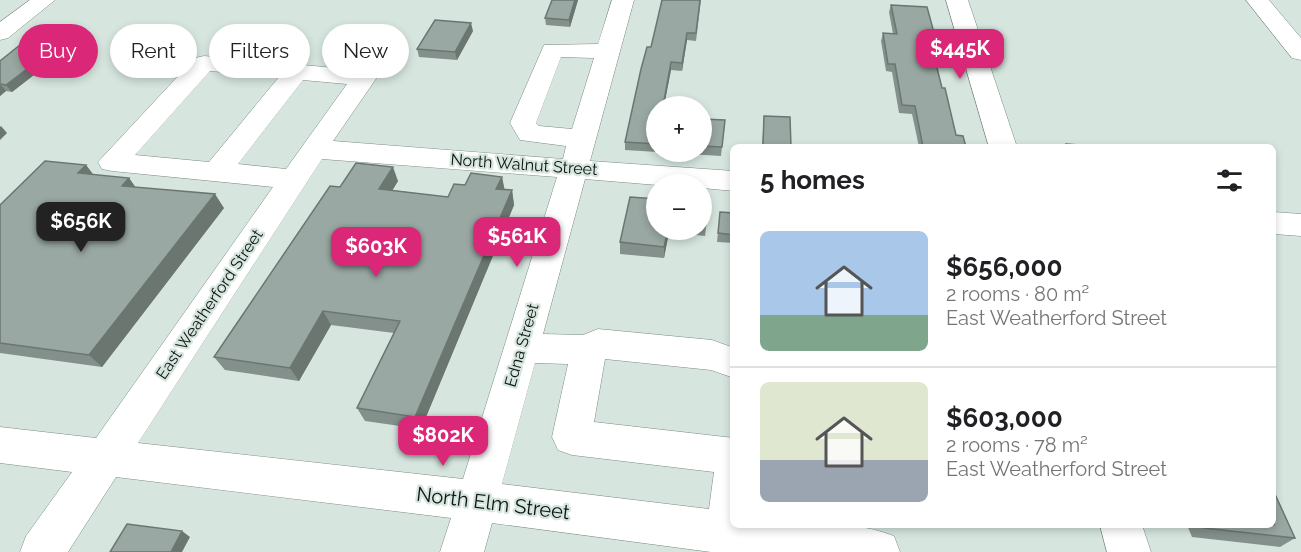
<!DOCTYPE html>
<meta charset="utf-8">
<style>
:root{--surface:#fff;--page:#f6f6f6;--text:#202124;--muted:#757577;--line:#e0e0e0;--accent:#db2777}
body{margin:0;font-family:Raleway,sans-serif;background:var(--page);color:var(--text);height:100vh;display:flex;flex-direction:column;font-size:22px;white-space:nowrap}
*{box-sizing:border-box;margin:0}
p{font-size:20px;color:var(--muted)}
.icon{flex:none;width:33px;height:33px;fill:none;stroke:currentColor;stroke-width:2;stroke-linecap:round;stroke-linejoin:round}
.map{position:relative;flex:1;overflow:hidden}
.details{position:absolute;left:730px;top:144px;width:546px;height:384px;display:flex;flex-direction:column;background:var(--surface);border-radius:9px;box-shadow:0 3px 9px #0003}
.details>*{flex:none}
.top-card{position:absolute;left:18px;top:24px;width:570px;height:54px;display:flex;gap:12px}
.buttons{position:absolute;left:646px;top:96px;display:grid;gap:12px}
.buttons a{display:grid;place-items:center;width:66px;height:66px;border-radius:50%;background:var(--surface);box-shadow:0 3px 9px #0003;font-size:30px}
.price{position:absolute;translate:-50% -51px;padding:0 14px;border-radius:12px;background:var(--accent);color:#fff;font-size:20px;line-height:39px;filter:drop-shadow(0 2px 3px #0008)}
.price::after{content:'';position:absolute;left:50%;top:36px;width:18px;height:14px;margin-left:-9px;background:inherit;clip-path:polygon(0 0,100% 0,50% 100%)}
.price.on{background:#222;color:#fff}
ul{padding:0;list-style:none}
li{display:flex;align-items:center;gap:18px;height:150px;padding:0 30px}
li+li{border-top:2px solid var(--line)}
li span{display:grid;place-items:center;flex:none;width:168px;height:120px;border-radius:9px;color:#555}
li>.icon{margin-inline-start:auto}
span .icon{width:72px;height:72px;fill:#fffc;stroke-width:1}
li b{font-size:26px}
h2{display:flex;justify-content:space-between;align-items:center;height:72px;padding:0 30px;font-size:26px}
.pill{padding:0 21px;border-radius:27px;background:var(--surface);box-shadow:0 3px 9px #0003;font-size:21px;line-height:54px}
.pill.on{background:var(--accent);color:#fff}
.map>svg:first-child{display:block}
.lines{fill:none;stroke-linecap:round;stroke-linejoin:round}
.minor-casing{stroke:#7c8b85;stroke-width:1}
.minor{fill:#fff;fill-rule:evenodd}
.wall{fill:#84908b}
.shaded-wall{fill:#6b7671}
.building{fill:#99a8a2;stroke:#6b7671;stroke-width:1.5}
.labels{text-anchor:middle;stroke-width:4.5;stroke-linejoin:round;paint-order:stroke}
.street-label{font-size:16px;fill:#0e1411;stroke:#d6e6df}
.near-street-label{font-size:20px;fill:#0e1411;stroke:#d6e6df}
</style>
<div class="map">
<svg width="1301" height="552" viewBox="0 0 1301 552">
<rect width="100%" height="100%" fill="#d6e6df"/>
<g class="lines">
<defs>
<path id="minor" d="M30,0h25l-47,38 -8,2v-18z
M612,0h22l-44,161 144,10v20l-32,-3v-4l-45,1 -72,-6 -42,155 40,1 15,-6 114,11 22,8v30l-23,-8 -106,-11 -11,63 140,16v87c51,0 111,-8 160,11l6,16h-189l-219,-29 -8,29h-44l11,-34 -335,-41 -48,75h-48l6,-16 46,-64 -72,-9v-36l96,11 177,-251 -161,-16 -10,-2 -4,-7 97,-104 9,-2 153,14c10,-13 14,-22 31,-18l3,5 -58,84 230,18 3,-13 -46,-6 -10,-17 34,-78 54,-1zM561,57l33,1 -22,71 -33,-3 -3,-3zM210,71l69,6 -70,85 -74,-7zM303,80l44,4 -61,85 -48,-5zM322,159l235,18 -94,302 -325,-36zM535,363l33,1 -16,73 6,13 14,5 142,17 -5,37 -207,-25z
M946,0h22l49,147h-28z
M1246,0h23l32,38v22l-9,-2z
M1274,212l27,2v22l-27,-2z
M1100,525h42l9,27h-44z"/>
</defs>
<use href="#minor" class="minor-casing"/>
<use href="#minor" class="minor"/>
</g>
<path class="wall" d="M552,0h26l-8,27 -24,-2 -1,-7z
M662,0h39l-5,41 -9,-1 -5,31 -11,-1 -7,36h-7v46h45v-33l23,1 -4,36 -96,-6v-8l26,-95z
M891,5l45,35 -3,8h-1l10,40 14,47 10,12h-47l-7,-33 -13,-1 -7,-41 -6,-1 -5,-30 2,-8 10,1 -4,-22z
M473,31l-16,29 -38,-3 -2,-8z
M75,43l-63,49 -6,-1 -6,5v-35z
M764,116l27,31h-29z
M86,165l7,10 36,3 6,9 89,21 -122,159 -102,-14v-148z
M502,177l2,13h8l2,15 -93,224 -56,-8 -8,-13 37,-75 -63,-8 -32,56 -74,-11 -11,-13 126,-170 58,-6 -6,9 56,7 17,-12z
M702,204h7l-4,32 -36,-4 -5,26 -44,-4v-12l37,-12h45z
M720,212l14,1v30l-17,-1z
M1187,525h87l21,13 -15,9 -88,-10z"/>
<path class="shaded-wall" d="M575,0h3l-8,27 -1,-7z
M471,23l2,8 -16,29 -2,-8z
M687,33v7l-5,31v-8z
M70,36l5,7 -63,49 -6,-7z
M671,62v8l-7,36h-1z
M0,84l6,7 -6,5z
M1,126l6,7 -7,7v-13z
M86,165l10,13 -18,-5z
M393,167l5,14 -13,22 -6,-14z
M502,177l3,14 -9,-2z
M129,178l10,14 -17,-6z
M512,190l2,15 -93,224 -6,-12z
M215,194l9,14 -122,159 -13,-12z
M668,230h1v2l-5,26v-11z
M323,311l8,14 -32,56 -9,-13z
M182,531l8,6 -8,15h-11z"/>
<path class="building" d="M552,0h23l-6,20 -24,-2z
M662,0h38l-4,33h-9l-5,30 -11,-1 -8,44h-6v38l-32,-2 16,-73 6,-22h4z
M891,5l36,2 9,33h-6l12,48h3l11,47 7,1 3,11h-43l-8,-41 -13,-1 -7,-41h-7l-5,-31 14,1z
M435,20l36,3 -16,29 -38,-3z
M35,33l35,3 -64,49 -6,-1v-23z
M764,116l26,1 1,30 -28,-2z
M702,119l23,1 -3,27 -20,-1z
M1066,144l27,2v1h-26z
M45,161l41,4 -8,8 51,5 -7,8 93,8 -126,161 -89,-12v-138z
M356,163l37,4 -14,22 69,8 6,-13 11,1 6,-12 31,4 -6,12 16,1 -97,227 -58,-9 43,-87 -77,-10 -33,57 -76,-11 116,-171 10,1z
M630,197l27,2v31h11l-4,17 -44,-5z
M702,204h7l-3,21 -4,-1z
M720,212l14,1v22l-16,-2z
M1274,492l21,46 -91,-10 -1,-3h71z
M127,524l55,7 -11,21h-61z"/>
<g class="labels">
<g class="street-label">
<text transform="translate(524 164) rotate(4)" y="6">North Walnut Street</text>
<text transform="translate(209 304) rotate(-56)" y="6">East Weatherford Street</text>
<text transform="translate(521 345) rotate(-74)" y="6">Edna Street</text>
</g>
<g class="near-street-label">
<text transform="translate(493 503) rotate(7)" y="7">North Elm Street</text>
</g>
</g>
</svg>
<div class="buttons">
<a>+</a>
<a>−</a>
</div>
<b class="price" style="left:960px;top:80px">$445K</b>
<b class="price on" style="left:81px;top:253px">$656K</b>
<b class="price" style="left:517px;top:268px">$561K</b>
<b class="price" style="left:376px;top:278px">$603K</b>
<b class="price" style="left:443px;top:467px">$802K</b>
<div class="top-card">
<a class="pill on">Buy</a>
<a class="pill">Rent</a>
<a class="pill">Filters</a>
<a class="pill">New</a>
</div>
<section class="details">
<h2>5 homes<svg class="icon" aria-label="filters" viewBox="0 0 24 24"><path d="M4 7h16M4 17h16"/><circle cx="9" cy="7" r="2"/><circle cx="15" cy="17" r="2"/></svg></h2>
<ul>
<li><span style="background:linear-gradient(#a9c7e8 70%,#7fa58c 0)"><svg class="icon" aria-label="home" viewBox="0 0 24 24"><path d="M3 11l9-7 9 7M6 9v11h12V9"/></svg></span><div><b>$656,000</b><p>2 rooms · 80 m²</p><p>East Weatherford Street</p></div></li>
<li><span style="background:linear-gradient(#dfe7d0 65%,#9aa5b1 0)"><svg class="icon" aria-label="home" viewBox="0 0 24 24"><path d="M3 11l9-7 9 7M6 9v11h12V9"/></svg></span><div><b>$603,000</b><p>2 rooms · 78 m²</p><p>East Weatherford Street</p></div></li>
</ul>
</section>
</div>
